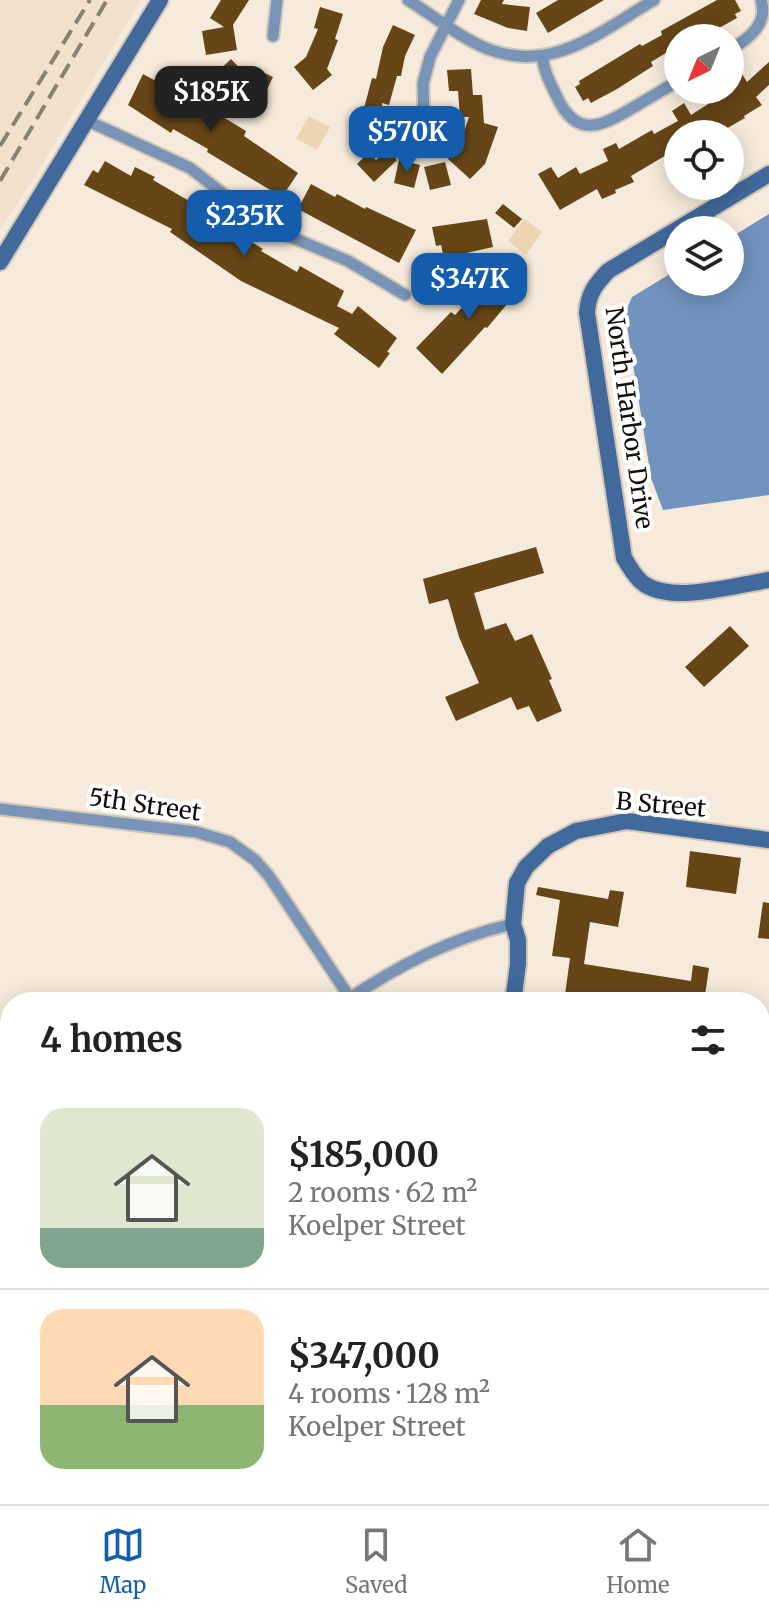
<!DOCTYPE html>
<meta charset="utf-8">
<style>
:root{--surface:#fff;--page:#f2f2f2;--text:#222;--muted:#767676;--line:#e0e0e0;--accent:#145dac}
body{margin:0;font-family:Merriweather,serif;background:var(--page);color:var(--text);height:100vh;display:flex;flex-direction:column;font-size:30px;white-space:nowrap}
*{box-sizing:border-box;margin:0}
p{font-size:26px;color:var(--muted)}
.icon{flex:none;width:44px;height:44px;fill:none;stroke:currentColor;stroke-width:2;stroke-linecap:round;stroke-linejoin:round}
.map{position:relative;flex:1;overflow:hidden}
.sheet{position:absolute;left:0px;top:992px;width:770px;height:512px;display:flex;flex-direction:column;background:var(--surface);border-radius:32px 32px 0 0;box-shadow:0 4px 20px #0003}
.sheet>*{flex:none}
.needle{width:52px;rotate:223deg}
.fabs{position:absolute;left:664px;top:24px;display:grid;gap:16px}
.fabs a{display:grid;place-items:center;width:80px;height:80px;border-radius:50%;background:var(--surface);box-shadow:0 4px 20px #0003;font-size:40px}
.price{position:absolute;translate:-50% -68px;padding:0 18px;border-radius:16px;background:var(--accent);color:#fff;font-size:26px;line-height:52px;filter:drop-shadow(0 2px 4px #0008)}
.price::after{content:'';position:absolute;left:50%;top:48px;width:24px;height:18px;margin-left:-12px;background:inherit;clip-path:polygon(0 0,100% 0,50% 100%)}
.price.on{background:#222;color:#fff}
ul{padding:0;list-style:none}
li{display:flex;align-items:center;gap:24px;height:200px;padding:0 40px}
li+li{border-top:2px solid var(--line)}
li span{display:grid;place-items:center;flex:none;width:224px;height:160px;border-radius:24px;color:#555}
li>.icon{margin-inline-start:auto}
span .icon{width:96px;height:96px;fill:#fffc;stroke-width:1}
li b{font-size:34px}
h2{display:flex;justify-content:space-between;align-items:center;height:96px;padding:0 40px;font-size:34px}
.menu{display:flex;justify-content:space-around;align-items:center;height:112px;border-top:2px solid var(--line);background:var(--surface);font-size:22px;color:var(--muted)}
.menu a{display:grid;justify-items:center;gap:4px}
.menu .on{color:var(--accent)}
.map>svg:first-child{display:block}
.built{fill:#f1e0cb}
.green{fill:#efd4b2}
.water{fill:#7193be}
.building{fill:#664617}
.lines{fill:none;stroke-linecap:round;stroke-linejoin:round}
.street-casing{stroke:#d1c7b9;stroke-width:15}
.secondary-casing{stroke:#d1c7b9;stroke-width:20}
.street{stroke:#7994b7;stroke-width:11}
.secondary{stroke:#41699c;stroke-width:16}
.rail{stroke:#888176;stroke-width:4;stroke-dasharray:16 8;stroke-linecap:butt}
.labels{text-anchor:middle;stroke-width:8;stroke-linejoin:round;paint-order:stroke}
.street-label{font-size:24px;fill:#110d08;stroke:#fff}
</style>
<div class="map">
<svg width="769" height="1504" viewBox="0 0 769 1504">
<rect width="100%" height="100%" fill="#f5eadb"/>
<path class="built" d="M0,0h141l-109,181 -32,48z"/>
<path class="green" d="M309,116l21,11 -13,23 -21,-11z
M524,219l18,13 -16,23 -18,-14z"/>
<path class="water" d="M769,214v281l-106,15 -12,-32 -26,-165 7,-16 46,-28v13h52v-44z
M760,1083l9,2v419h-290l1,-10h280z"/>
<path class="building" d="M221,0h28l-16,25 4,25 -31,5 -4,-24 22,-4 -14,-9z
M481,0h23l-2,4 28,3 -3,24 -19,-3 -34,-14z
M558,0h46l-56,33 -12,-20z
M717,0h18l6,11 -6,3 2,4 -36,20h-23v25l-7,-13 -20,12 2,4 -36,23 -26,14 -3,-5 -5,3 -8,-14 5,-3 -1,-3 61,-37 2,2 20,-11 -1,-4z
M320,7l23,7 -8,25 3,1 -11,29 5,6 -19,15 -19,-23 12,-10 12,-28 -4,-1z
M393,25l22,10 -10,21 -4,20h-4l-8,29 -7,-2 2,29 -24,2 -1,-21 4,-1 9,-34 4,1 7,-32z
M231,59l18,19 5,-10 19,9 -10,21 -28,-13 -6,5 -15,-15z
M769,62v23l-13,12 6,8 -18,11 1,2 -28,16h-6l-2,-4 -7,4h-24v6l-8,5 3,6 -42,25 3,6 -19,8 1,3 -14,6 -5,-10 -37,21 -22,-36 13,-7 7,11 18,-11 4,7 28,-13 -5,-12 13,-6 3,6 33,-19 2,4 24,-13 -6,-10 12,-8 7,12 39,-25v-16l9,-5 8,13z
M471,69l2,26h9l2,28 14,4 -13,37 -15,15 -22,-20 11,-12 10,-30h-9l-2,-26h-9l-2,-21z
M143,74l85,46 18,11 -2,5 54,37 -16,24 -75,-45 1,-3 -35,-20 -2,4 -43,-28z
M387,150l10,10 -23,22 -17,-18 12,-12 7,8z
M399,160l21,5 -6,23 -20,-5z
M105,161l26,15 4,-9 20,10 -2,3 57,33 -1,3 54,33 -2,2 36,21 3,-6 44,25 -7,15 15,8 6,-8 39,32 -10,14 3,1 -11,15 -45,-34 5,-6 -98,-47 -71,-49 2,-3 -88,-44 9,-15 5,3z
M445,162l6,23 -21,5 -6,-23z
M311,184l24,13 2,-3 28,15 1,-2 50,23 -17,33 -101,-54z
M503,204l19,15 -8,9 -19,-15z
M487,219l6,28 -49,11 -3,-13 -5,1 -4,-19z
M500,266l22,20 -35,42 -2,-1 -43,47 -26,-26 35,-36 4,3z
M536,547l8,26 -70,20 11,37 21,-7 9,18 17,-7 20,45 -3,1 13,31 -25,11 -8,-16 -12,4 -6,-13 -55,24 -11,-24 34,-14 -20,-46 -11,-38 -19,5 -6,-25z
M730,626l19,20 -45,41 -19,-20z
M690,851l51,7 -5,36 -50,-7z
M538,887l70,12 2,-9 14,2 -6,35 -28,-5 -6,42 107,17 2,-16 16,3 -5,34h-140l6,-44 -18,-2 8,-56 -24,-5z
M763,902l6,1v36l-11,-1z"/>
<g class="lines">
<defs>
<path id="street" d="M408,0c26,16 52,38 80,49 65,25 113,-18 166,-49
M273,36l4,-36
M730,50c18,-11 39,-26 31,-50
M542,56c2,15 8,27 15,41 20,43 45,29 77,10 15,-9 29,-17 44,-26
M86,120l104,48 58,45 31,19 69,29 57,34
M424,123l-1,-39 7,-27 29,-57
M0,809l196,23 34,10 25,18 14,16 81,122
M344,1002c53,-36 107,-64 169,-78
M0,1233l10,-7"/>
<path id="secondary" d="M769,174l-161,97c-13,14 -20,23 -21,42l37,245c6,9 10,19 20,26 30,20 91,1 125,-4
M0,262l160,-262
M513,1002l5,-38v-24l-5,-16 4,-41 9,-16 22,-21 28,-15 51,-10 142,19
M244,1504l23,-10
M443,1504l1,-10"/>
</defs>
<use href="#street" class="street-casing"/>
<use href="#secondary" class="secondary-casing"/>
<use href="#street" class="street"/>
<use href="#secondary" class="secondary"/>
<path class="rail" d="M0,146l90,-146
M0,181l107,-181"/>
</g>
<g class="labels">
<g class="street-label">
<text transform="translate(629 418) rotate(82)" y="8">North Harbor Drive</text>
<text transform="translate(145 805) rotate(8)" y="8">5th Street</text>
<text transform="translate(661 805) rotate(5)" y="8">B Street</text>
</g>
</g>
</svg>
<div class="fabs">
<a><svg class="needle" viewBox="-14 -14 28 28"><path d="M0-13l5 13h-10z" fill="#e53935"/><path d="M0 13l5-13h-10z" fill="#767676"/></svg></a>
<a><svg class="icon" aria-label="locate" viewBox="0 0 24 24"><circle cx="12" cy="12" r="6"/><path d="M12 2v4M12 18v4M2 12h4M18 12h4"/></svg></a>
<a><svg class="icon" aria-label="layers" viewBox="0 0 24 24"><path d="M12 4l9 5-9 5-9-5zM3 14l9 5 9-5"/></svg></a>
</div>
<b class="price on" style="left:211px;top:134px">$185K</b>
<b class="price" style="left:407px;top:174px">$570K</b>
<b class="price" style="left:244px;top:258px">$235K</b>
<b class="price" style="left:469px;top:321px">$347K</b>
<section class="sheet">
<h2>4 homes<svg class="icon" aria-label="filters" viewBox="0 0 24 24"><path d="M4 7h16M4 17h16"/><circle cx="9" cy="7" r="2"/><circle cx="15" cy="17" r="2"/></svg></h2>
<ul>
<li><span style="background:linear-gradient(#dfe7d0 75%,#7fa58c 0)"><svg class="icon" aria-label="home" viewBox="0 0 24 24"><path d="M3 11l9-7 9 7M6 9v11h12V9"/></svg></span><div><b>$185,000</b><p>2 rooms · 62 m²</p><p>Koelper Street</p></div></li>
<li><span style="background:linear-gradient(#ffd9b3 60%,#8fb573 0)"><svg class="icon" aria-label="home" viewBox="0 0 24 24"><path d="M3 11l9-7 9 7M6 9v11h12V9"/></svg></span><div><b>$347,000</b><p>4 rooms · 128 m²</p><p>Koelper Street</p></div></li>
</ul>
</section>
</div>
<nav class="menu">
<a class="on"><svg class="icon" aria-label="map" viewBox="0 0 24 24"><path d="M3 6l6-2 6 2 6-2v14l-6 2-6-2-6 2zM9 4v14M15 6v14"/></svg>Map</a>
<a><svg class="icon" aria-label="saved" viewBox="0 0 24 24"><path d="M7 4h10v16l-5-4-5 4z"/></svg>Saved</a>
<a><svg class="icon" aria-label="home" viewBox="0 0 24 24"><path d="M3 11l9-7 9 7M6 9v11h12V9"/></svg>Home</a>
</nav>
